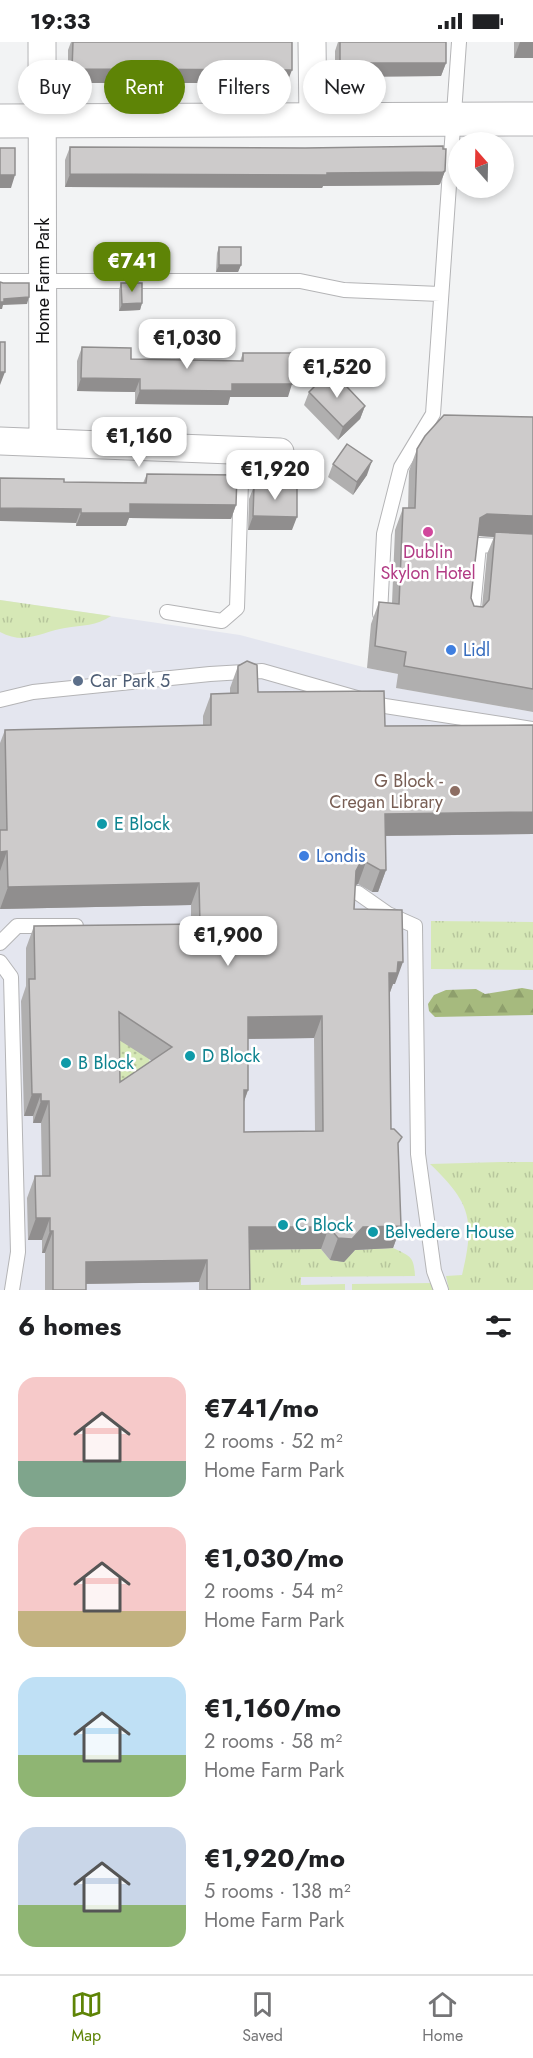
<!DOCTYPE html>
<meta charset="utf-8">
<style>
:root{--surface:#fff;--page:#f6f6f6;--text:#202124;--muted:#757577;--line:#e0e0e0;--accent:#5e8406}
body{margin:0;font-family:Jost,sans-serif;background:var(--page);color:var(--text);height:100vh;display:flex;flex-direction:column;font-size:22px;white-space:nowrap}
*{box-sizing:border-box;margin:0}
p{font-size:20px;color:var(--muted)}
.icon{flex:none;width:33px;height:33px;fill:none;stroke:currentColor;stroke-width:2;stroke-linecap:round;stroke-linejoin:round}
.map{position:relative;height:1248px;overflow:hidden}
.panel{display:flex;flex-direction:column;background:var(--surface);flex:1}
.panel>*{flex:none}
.hud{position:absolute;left:18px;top:18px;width:498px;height:54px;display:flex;gap:12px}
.needle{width:39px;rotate:340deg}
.buttons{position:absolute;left:448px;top:90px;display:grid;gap:12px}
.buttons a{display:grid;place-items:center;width:66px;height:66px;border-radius:50%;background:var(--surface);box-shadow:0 3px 9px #0003;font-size:30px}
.price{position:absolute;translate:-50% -51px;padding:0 14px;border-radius:12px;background:#fff;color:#222;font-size:20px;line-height:39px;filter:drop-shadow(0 2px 3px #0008)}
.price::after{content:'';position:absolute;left:50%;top:36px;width:18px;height:14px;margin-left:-9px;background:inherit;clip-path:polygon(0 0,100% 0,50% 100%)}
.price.selected{background:var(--accent);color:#fff}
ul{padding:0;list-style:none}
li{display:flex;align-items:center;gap:18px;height:150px;padding:0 18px}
li span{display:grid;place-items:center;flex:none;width:168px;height:120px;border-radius:18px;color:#555}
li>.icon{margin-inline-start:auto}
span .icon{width:72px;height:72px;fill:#fffc;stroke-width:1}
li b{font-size:26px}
h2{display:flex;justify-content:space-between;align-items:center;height:72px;padding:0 18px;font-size:26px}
.chip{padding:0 21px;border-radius:27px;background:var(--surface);box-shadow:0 3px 9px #0003;font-size:21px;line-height:54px}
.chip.selected{background:var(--accent);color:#fff}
.status{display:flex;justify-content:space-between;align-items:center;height:42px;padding:0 30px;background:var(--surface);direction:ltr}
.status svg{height:16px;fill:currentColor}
.menu{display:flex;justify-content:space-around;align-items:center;height:84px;border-top:2px solid var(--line);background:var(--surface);font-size:16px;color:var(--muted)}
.menu a{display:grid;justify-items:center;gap:3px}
.menu .selected{color:var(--accent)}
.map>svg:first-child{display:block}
.built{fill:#e4e6ef}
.grass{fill:url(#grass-tufts)}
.forest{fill:url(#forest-firs)}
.park{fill:url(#park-dots)}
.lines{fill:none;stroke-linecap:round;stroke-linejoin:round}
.lane-casing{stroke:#b4b4b6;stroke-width:16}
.street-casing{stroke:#b4b4b6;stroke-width:29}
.secondary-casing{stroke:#b4b4b6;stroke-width:35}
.lane{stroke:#fff;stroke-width:14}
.street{stroke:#fff;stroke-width:27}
.secondary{stroke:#fff;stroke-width:33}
.wall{fill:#b0afaf;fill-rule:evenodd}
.shaded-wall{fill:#908e8e}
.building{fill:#cdcbcb;stroke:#908e8e;stroke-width:1.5;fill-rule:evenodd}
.hotel-dot{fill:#d1479c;stroke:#fff;stroke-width:2}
.shop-dot{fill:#3f7fe0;stroke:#fff;stroke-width:2}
.service-dot{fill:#5c6f8a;stroke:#fff;stroke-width:2}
.education-dot{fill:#8d6e63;stroke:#fff;stroke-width:2}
.culture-dot{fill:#0f9aa8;stroke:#fff;stroke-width:2}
.labels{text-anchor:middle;stroke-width:5;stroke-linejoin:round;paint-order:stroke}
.street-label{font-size:18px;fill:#131314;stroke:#fff}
.hotel-label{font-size:18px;fill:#b23c85;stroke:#fff}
.shop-label{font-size:18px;fill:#366cbe;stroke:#fff;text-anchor:start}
.service-label{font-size:18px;fill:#4e5e75;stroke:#fff;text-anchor:start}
.education-label{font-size:18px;fill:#785e54;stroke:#fff;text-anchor:end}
.culture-label{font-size:18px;fill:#0d838f;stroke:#fff;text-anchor:start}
</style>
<div class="status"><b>19:33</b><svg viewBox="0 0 49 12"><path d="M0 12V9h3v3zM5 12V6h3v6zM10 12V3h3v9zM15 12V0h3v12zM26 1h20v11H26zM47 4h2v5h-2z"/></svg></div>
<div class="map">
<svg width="533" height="1248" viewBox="0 0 533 1248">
<defs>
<pattern id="grass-tufts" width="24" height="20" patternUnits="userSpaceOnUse" patternTransform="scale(1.5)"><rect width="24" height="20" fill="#d6e8b6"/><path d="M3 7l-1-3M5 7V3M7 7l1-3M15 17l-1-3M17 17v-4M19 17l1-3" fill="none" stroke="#b7c69c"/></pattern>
<pattern id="forest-firs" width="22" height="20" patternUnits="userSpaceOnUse" patternTransform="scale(1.5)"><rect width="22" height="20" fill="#a6ba7e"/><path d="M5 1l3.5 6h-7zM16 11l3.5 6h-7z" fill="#8e9f6c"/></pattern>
<pattern id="park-dots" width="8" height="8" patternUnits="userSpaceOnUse" patternTransform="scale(1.5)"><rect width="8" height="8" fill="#d6e8b6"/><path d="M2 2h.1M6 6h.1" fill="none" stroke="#b7c69c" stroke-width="1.8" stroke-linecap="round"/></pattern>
</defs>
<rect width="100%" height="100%" fill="#f2f3f4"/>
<path class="built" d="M0,558l240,35 127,33 31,6 -1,14 136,24v578h-533z"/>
<path class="grass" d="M0,558l111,16c-15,10 -28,9 -46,12 -14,2 -28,9 -42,10 -8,0 -15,-2 -23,-6z
M431,879l102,1v48l-102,-1z
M501,1120h32v128h-84l-3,-14 16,-1c13,-55 9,-72 -32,-111z
M393,1206c17,8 21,8 22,28l-114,1v8l44,-1v6h-104v-40l80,-1 9,11 14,1 11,-11z
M432,1241l2,7h-82v-6z"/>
<path class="forest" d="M522,946l11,2v25l-98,2 -6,-6 -1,-7 6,-9 12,-5 30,-1 9,5z"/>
<path class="park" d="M110,969l39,46 2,20 -39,40z"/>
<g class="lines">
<defs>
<path id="lane" d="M0,239h300l44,9 96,4
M167,570l55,9 15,-13 5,-158
M380,572l4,-80 17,-67 32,-53 26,-372
M472,578l7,-75 54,2
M0,658l33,-8 177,-18 52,-3 123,35 148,23
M358,851l30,21 27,12 3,228 16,117 7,19
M0,901l17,-17h59
M0,920l11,15 7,275 -6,38"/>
<path id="street" d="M42,0l1,400
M312,0l1,78
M0,399l280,11"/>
<path id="secondary" d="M0,79l533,-2"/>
</defs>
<use href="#lane" class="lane-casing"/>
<use href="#street" class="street-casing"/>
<use href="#secondary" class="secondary-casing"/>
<use href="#lane" class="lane"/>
<use href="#street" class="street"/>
<use href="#secondary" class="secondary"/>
</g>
<path class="wall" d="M71,0h221l-5,41h-219v-33z
M338,0h108v21l-5,13 -106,1v-26z
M514,0h19v16h-19z
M70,105l375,24 -5,13 -2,1 -115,1 -1,2 -257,-1v-27z
M219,205l22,18 -3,7h-22l1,-19z
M120,212l21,11 -2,7h-21v-11z
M121,241l21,20 -2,7 -21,1v-21z
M82,305l49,12 109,2 3,-8 45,44h-58l-2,8 -93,-1v-12l-58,-1v-30z
M309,350l56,14 -5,13 -22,21 -34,-35z
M533,375v295l-137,-24 2,-14 -31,-6 4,-44 8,-22 13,1 3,-73 8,-22h5l1,-37 8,-22zM479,494l15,1 -7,17 -5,53 -8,-1 -3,-8 7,-61z
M333,422l34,11 -14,20 -25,-18z
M147,432l89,31 -5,14 -102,-1 -3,8h-50v-3l-12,-41 79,1z
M254,444l38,44h-44l1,-31z
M238,624l20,26 127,34 148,108 -147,2v34l-8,22h-6l-14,-8 -3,2 -1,23 41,75h-2l-4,11 2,134 7,20 3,77 -8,22 -38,2 -11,12 -14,-2 -9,-11h-72l1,41h-51v-8l-113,2v6h-41v-37h-3v-13h-14l-1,-42 8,-22h7l-1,-53h-8v-7h-9l-3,-115 5,-15v-38l8,-22 157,-2v-19l-191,4v-166l5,-13 198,-4v-10l8,-22 19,-1v-5zM314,996l1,93 -71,1v-30l4,-12v-51zM119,998l33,21 -32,21z"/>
<path class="shaded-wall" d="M520,0h13v16h-19z
M340,21h106l-5,13 -106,1z
M72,27l220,1 -5,13h-219z
M445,129l-5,13 -2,1 -115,1 -1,2 -257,-1 5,-13 257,-1z
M0,133h15l-4,13h-11z
M121,223h20l-2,7h-21z
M219,223h22l-3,7h-22z
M29,255l-2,7 -24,1 -1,4h-2v-7l4,-3z
M142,261l-2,7 -21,1 3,-7z
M0,330h5l-5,13z
M81,336l59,1 -5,13 -58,-1z
M232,342h60l-4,13h-58l-2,8 -93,-1 5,-14z
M365,364l-5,13 -22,21 5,-13z
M372,419l-5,14 -14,20 4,-13z
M130,462l106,1 -5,14 -102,-1 -3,8h-50l5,-13z
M0,466l81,1 -5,14 -76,-2z
M487,472l46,2v22l-38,-6 -1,5 -15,-1 -7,4 8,-22z
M253,474l44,1 -5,13h-44z
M533,770v22l-156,2 8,-22z
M7,809l-7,20v-19z
M366,820l-8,22 -7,3 5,-16 3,-6z
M380,828h6l-8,22h-6z
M199,841l-8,22 -191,4 8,-22z
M398,920h5l-8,22h-2l-4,11v-22z
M322,974l-8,22 -74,1 8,-22z
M244,1048h4l-8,22z
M32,1052h9l-8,22h-9z
M41,1059h8l-8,22h-8z
M36,1176h14l-8,22h-14z
M401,1184l-8,22 -38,2 -11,12 -14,-2 8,-22 25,-11z
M249,1185h80l-8,22 -80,1z
M50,1189h3l-8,22h-3z
M207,1218l-8,22 -121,2 8,-22z"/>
<path class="building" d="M73,0h219v28l-220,-1z
M340,0h106v21h-106z
M443,104v3h3l-1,22 -2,1 -116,1v2l-257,-1v-27l235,1z
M0,106h15v27h-15z
M219,205h22v18h-22z
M141,211v12h-20l-1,-11z
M0,240l3,1h26v14l-25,2v3h-4z
M121,241h21v20l-20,1z
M0,300h5v30h-5z
M82,305l49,1v11l112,2v-8h50l-1,31h-60v7l-92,-1v-11l-59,-1z
M331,328l34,36 -22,21 -34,-35z
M444,373l89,2v99l-46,-2 -7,4 -9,80 3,8 9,1 6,-7 6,-68 38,2v155l-129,-23 2,-14 -31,-6 4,-44 20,2 4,-96h12l2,-59 8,-13z
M347,402l25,17 -15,21 -24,-18z
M147,432l90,1 -1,30 -106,-1v9h-49v-4l-81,-1v-30l64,1v3l82,1z
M254,444h43v31l-44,-1z
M247,619l10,4 1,27 126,-1 1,35 148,-1v87l-148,2 1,56h-6l-14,-8 -7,3 -3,6 -2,38 48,1 1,52h-5l-1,11h-8l2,156h3l8,8 -4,6 3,83 -38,1 -11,12 -14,-1 -9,-11h-80l1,63h-43v-30l-121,2v28h-33v-59h-3v-13h-14l-1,-42h15l-1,-75h-8v-7h-9l-3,-115h6l-1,-53 166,-2 -1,-41 -191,4 -1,-36 -7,1v-22h7l-2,-100 206,-5v-31l27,-1v-27zM119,970l53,35 -52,35zM322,974l1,115 -79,1v-42h4v-73z"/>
<circle class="hotel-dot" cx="428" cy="490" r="6"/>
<g class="shop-dot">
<circle cx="451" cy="608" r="6"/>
<circle cx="304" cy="814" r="6"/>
</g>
<circle class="service-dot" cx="78" cy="639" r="6"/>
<circle class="education-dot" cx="455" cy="749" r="6"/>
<g class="culture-dot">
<circle cx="102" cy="782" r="6"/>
<circle cx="190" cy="1014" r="6"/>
<circle cx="66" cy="1021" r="6"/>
<circle cx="283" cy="1183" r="6"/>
<circle cx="373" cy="1190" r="6"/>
</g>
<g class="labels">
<g class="street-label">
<text transform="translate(43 239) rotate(-90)" y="6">Home Farm Park</text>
</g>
<g class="hotel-label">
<text x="428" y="516">Dublin<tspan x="428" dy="21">Skylon Hotel</tspan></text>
</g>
<g class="shop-label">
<text x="463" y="614">Lidl</text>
<text x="316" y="820">Londis</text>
</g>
<g class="service-label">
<text x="90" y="645">Car Park 5</text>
</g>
<g class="education-label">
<text x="443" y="745">G Block -<tspan x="443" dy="21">Cregan Library</tspan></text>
</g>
<g class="culture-label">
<text x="114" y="788">E Block</text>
<text x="202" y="1020">D Block</text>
<text x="78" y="1027">B Block</text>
<text x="295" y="1189">C Block</text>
<text x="385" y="1196">Belvedere House</text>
</g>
</g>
</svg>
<div class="buttons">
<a><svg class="needle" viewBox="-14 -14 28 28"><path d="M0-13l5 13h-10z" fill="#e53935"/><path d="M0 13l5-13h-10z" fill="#757577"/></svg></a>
</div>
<b class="price selected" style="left:132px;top:251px">€741</b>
<b class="price" style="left:187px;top:328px">€1,030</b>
<b class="price" style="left:337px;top:357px">€1,520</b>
<b class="price" style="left:139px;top:426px">€1,160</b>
<b class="price" style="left:275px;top:459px">€1,920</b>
<b class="price" style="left:228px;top:925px">€1,900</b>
<div class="hud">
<a class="chip">Buy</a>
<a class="chip selected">Rent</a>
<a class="chip">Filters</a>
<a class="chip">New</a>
</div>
</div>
<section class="panel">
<h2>6 homes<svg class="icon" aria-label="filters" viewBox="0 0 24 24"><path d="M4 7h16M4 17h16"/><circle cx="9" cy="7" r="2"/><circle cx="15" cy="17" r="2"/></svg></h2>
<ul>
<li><span style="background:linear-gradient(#f6c9c9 70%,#7fa58c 0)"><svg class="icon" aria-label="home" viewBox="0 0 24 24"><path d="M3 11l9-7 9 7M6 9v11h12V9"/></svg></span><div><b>€741/mo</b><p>2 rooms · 52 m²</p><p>Home Farm Park</p></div></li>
<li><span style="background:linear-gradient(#f6c9c9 70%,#c2b280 0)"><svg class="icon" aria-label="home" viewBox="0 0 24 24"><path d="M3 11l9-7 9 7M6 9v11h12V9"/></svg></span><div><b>€1,030/mo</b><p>2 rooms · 54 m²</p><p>Home Farm Park</p></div></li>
<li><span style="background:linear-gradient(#bfe0f5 65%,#8fb573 0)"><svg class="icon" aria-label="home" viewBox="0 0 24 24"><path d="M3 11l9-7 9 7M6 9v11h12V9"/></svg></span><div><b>€1,160/mo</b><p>2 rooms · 58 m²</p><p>Home Farm Park</p></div></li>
<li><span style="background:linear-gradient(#c9d6e8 65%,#8fb573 0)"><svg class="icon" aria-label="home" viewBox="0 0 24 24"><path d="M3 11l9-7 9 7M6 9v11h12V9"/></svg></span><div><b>€1,920/mo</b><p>5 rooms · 138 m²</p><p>Home Farm Park</p></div></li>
</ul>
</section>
<nav class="menu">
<a class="selected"><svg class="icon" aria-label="map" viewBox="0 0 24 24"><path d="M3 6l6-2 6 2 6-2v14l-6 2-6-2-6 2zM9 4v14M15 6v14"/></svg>Map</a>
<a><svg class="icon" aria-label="saved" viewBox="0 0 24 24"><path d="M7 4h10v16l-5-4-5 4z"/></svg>Saved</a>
<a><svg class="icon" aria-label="home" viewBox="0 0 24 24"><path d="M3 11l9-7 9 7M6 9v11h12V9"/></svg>Home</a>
</nav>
